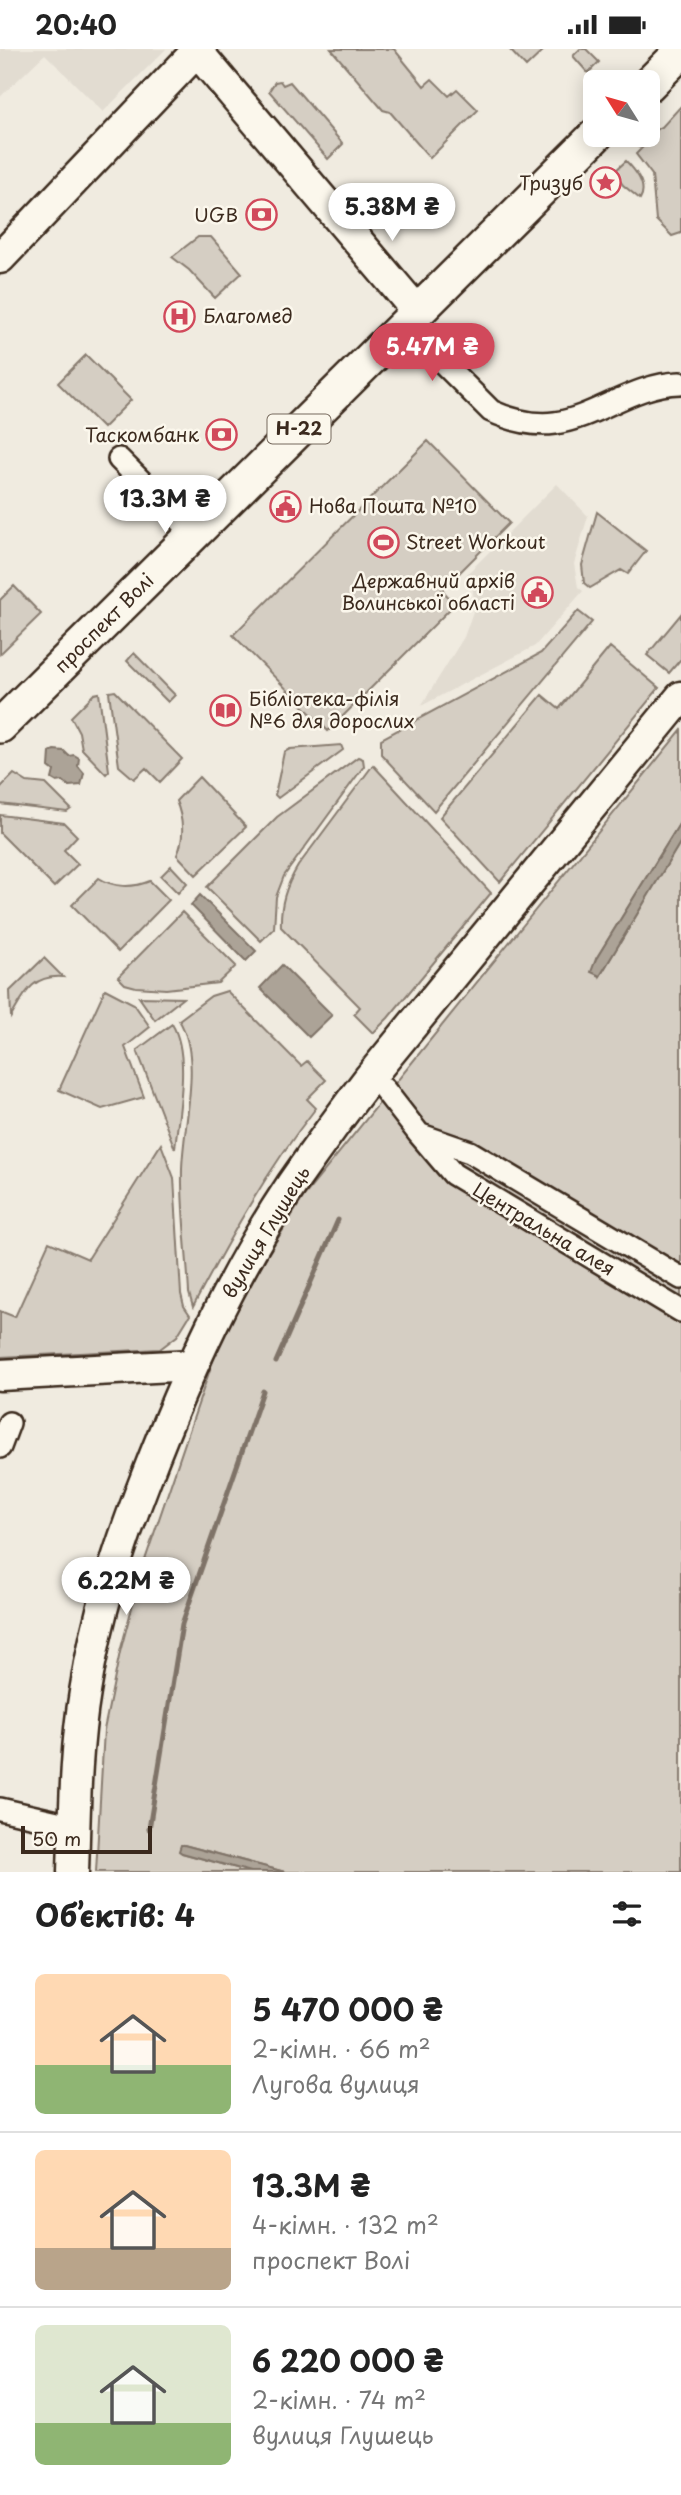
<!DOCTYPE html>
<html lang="uk">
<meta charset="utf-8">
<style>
:root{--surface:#fff;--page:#f2f2f2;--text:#222;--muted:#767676;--line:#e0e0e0;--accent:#d1495b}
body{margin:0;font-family:"Playpen Sans",sans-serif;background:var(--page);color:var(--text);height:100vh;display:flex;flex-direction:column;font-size:26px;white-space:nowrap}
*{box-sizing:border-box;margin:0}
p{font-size:23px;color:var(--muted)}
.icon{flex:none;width:38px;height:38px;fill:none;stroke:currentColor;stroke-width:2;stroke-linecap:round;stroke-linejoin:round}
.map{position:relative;height:1823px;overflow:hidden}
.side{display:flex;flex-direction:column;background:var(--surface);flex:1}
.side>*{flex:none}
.needle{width:46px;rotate:307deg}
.buttons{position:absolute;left:583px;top:21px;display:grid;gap:14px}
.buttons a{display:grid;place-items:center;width:77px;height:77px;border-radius:10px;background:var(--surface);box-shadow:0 4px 18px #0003;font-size:35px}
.scale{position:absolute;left:21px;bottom:18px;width:131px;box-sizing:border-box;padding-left:7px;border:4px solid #3b2a1e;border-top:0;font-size:19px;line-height:24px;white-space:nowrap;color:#3b2a1e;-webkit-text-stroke:5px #fbf7ec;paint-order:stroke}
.price{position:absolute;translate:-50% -60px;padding:0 16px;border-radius:24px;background:#fff;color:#222;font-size:23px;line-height:46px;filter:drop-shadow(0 2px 4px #0008)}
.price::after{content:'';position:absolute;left:50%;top:42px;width:21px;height:16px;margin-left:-10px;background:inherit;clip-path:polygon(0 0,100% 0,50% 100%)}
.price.selected{background:var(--accent);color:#fff}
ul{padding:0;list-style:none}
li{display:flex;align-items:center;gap:21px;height:175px;padding:0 35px}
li+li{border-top:2px solid var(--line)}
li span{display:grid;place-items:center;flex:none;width:196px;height:140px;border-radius:10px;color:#555}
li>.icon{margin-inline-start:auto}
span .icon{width:84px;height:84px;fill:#fffc;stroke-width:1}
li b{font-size:30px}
h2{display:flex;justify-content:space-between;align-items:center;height:84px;padding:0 35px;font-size:30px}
.status{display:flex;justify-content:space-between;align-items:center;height:49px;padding:0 35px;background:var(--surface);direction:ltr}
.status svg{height:19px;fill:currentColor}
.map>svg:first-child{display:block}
.built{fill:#e2dcd1}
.green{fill:#d5cec3;stroke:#887c70;stroke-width:2}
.water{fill:#aca397;stroke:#7f7367;stroke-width:2}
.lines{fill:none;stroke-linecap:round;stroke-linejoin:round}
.stream{stroke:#7f7367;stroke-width:5}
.street-casing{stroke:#3b2a1e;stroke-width:26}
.secondary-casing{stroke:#3b2a1e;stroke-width:35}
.primary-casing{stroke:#3b2a1e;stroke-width:38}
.street{stroke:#fbf7ec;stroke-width:21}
.secondary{stroke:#fbf7ec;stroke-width:30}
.primary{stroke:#fbf7ec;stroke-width:33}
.labels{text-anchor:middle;stroke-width:5;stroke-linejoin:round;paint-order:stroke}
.shield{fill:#fbf7ec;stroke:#75685c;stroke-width:2}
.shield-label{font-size:18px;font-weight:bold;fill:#3b2a1e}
.poi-label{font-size:19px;fill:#3b2a1e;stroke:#fbf7ec;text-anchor:end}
.street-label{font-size:19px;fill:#3b2a1e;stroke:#fbf7ec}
</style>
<div class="status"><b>20:40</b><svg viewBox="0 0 49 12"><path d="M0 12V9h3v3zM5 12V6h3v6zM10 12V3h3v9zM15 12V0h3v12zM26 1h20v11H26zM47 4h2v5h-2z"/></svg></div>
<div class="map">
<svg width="681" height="1823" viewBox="0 0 681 1823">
<rect width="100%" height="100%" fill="#f0ebe0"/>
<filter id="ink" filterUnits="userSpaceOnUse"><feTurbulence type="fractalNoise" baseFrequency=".0143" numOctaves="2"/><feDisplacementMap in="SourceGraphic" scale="14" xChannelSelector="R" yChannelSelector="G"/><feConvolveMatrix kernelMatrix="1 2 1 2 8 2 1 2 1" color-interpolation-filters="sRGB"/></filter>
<g filter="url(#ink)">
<path class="built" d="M0,0h166l-63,63 -58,-58 -45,43z
M557,435l31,32 -14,48 4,23 5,4 -48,55 -114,60 43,-69 11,-31 -4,-27 -4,-5z"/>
<path class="green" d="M331,0h63l30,37 8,-7 17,17 8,-7 21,21 -48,48 -40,-46 -7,-2z
M509,0h36l-19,18z
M580,0h6l13,13 -11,11 -15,-17z
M280,32l3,4 7,-3 53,62 -15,15 -59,-68 6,-9z
M681,57v127l-9,3 -16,-16 -4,-45 -16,-21 6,-6 -3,-1 18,-18 5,-2z
M626,112c9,9 22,25 14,38l-17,-14 -9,-13z
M198,188h13l31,36 -27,25 -26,-28 -17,-13z
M86,306l45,45 -28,28 -45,-45z
M428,392l81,82 -67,67 13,14 -127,127 -95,-96z
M597,463l49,39 -18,23 -7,-4 -31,18 -6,-5 -2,-18z
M14,537l27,28 -41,40v-54z
M578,562l14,11 -158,189 -53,-57v-15l160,-86z
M681,565v45l-12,14 -22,-18z
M610,598l49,41 -159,194 -60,-65 102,-122 17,14z
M134,604l41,42 -7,7 -41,-41z
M115,642l67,68 -22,23 -14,-14 -12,11 -15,-13 -10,-74z
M99,644l10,78 -3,3 -24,-25 -3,-17 -8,-15 23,-23z
M681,681v91l-85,138 4,17 81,-135v1031h-396l-101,-27 -2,8 69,19h-155l8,-142 16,-78 24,-89 74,-217 44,-82 42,-68z
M341,696l2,5 -65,48 -3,-3 9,-43 6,-3z
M358,708l5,2 1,7 -80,110 -8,21 -2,31 -13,13 -54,-54 70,-70z
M373,716l118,128 -103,125 -15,15 -19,-19 6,-7 -79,-80c-1,-23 5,-41 17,-61z
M14,725l13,8 19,2 25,25 -4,3 -67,-8v-16z
M199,728l47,50 -50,48 -19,-20c8,-17 6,-37 -1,-54z
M0,766l64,8 13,13 -13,14 14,14 -24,23 -54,-54z
M171,817l16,17 -9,10 -17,-17z
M99,829c15,10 34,10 51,3l19,19 -51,52 -46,-47z
M182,863l54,54 -18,17 -52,6 -30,-2 -11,-3 -7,-7z
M44,909l19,19c-31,-2 -38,16 -52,40l-1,-26z
M105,940l29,15 16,23 -25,20 19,50 -42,12 -43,-19z
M227,942l74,75 6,-5 19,19 -19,19 9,9c-49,62 -86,129 -123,199l-4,-14c-2,-41 -8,-83 -7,-124 1,-45 21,-110 -3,-149l32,-24z
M139,948l44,1 -28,22z
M172,975c19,31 6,90 3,125l-38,-99z
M161,1095l13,34 7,116 3,12 6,9 -13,21 -17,13 -160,8v-46l15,6 34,-75 39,17z"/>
<path class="water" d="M54,701l10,1 5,5 5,-1 5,3 -1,8 6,7 -3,12 -12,1 -6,-5 -6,1 -5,-3 2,-8 -5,-4 1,-15z
M681,772v20l-81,135 -9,-4 5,-13z
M200,846l56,56 -10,10 -55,-56z
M282,916l50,50 -23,22 -49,-49z
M181,1796h3l101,27h-34l-69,-19 -3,-2z"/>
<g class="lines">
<path class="stream" d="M276,1313l62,-142
M149,1780l33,-205 81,-233"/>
<defs>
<path id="street" d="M404,275l87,87c20,9 42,15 64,12 42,-6 78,-39 125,-40
M119,410l75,75
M384,1040l35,45 34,40 228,137
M421,1086l49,17 211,126
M0,1398l9,-24
M0,1760l75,17"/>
<path id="secondary" d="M195,0l222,262
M0,209l199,-209
M0,1326l192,-10
M73,1823c2,-60 2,-120 12,-180 12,-77 33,-142 61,-214 39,-101 85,-203 146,-294 25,-36 51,-72 78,-107l311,-380"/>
<path id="primary" d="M648,36l33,-33
M0,677l596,-591"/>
</defs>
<use href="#street" class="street-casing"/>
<use href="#secondary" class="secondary-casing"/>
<use href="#primary" class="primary-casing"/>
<use href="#street" class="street"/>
<use href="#secondary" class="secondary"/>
<use href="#primary" class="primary"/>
</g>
</g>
<defs>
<symbol id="sight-ring" viewBox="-11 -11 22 22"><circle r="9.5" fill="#fbf7ec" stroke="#d1495b" stroke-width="1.5"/><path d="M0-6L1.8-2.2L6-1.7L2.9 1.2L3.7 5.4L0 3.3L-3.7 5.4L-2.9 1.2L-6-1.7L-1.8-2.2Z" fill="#d1495b"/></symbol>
<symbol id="bank-ring" viewBox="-11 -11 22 22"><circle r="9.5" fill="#fbf7ec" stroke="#d1495b" stroke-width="1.5"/><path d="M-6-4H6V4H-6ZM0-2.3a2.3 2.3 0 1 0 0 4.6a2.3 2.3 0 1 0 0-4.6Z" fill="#d1495b"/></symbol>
<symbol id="hospital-ring" viewBox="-11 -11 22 22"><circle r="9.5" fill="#fbf7ec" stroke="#d1495b" stroke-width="1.5"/><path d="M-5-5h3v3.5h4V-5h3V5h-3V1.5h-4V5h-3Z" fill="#d1495b"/></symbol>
<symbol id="civic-ring" viewBox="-11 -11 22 22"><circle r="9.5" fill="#fbf7ec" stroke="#d1495b" stroke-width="1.5"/><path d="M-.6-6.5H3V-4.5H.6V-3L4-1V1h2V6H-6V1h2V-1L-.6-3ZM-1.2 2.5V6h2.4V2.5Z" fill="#d1495b"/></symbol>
<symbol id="stadium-ring" viewBox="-11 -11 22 22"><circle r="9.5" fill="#fbf7ec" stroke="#d1495b" stroke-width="1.5"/><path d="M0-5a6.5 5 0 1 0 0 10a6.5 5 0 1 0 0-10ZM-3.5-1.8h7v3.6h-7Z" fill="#d1495b"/></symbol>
<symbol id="library-ring" viewBox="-11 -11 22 22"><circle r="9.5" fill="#fbf7ec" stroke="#d1495b" stroke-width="1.5"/><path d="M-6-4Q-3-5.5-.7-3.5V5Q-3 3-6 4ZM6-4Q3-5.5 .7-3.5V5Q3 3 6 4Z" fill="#d1495b"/></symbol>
</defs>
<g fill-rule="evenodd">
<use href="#sight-ring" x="588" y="116" width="35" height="35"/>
<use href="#bank-ring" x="244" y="148" width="35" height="35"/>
<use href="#hospital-ring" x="162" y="250" width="35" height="35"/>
<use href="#bank-ring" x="204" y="368" width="35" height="35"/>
<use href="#civic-ring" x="268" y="440" width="35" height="35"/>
<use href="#stadium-ring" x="366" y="476" width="35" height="35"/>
<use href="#civic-ring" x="520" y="526" width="35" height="35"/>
<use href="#library-ring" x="208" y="644" width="35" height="35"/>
</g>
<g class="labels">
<rect class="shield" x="267.5" y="365.5" width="63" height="29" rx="5"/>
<g class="shield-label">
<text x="299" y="386">Н-22</text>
</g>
<g class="poi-label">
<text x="583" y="141">Тризуб</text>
<text x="238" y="173">UGB</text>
<text x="203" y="274" text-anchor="start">Благомед</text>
<text x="199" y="393">Таскомбанк</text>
<text x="309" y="464" text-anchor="start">Нова Пошта №10</text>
<text x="406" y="500" text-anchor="start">Street Workout</text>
<text x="515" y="539">Державний архів<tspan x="515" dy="22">Волинської області</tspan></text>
<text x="249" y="657" text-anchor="start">Бібліотека-філія<tspan x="249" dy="22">№6 для дорослих</tspan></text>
</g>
<g class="street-label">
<text transform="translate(104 574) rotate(-45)" y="7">проспект Волі</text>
<text transform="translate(544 1180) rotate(31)" y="7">Центральна алея</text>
<text transform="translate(266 1183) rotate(-59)" y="7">вулиця Глушець</text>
</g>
</g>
</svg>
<div class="buttons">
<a><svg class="needle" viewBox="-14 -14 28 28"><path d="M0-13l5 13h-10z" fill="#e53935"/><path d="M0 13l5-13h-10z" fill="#767676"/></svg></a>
</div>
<div class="scale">50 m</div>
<b class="price" style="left:392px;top:194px">5.38M ₴</b>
<b class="price selected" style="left:432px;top:334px">5.47M ₴</b>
<b class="price" style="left:165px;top:486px">13.3M ₴</b>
<b class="price" style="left:126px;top:1568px">6.22M ₴</b>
</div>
<section class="side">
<h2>Об’єктів: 4<svg class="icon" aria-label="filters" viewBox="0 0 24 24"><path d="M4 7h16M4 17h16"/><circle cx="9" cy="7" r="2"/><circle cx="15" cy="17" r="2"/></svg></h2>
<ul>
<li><span style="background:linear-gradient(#ffd9b3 65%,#8fb573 0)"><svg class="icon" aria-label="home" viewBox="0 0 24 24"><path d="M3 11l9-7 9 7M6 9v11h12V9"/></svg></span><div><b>5 470 000 ₴</b><p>2-кімн. · 66 m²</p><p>Лугова вулиця</p></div></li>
<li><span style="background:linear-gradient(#ffd9b3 70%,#b9a48a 0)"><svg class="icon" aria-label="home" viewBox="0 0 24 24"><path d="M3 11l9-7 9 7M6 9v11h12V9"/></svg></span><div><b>13.3M ₴</b><p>4-кімн. · 132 m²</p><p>проспект Волі</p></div></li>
<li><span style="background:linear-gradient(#dfe7d0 70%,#8fb573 0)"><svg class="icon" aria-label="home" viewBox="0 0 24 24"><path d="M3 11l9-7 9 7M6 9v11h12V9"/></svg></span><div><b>6 220 000 ₴</b><p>2-кімн. · 74 m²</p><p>вулиця Глушець</p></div></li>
</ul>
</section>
